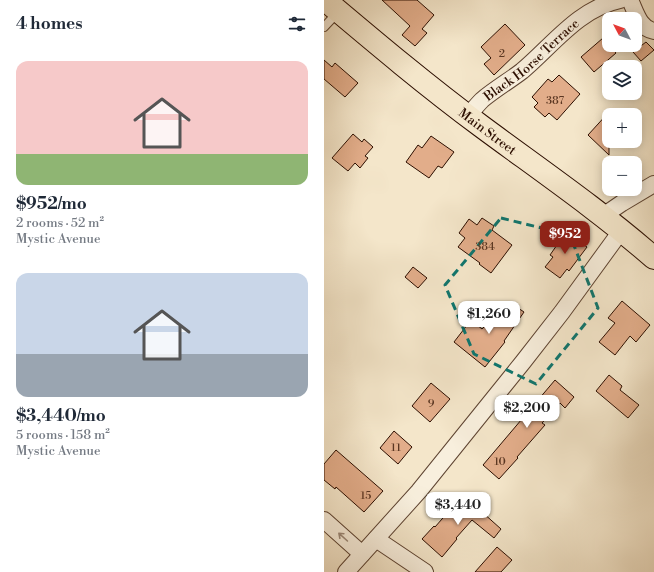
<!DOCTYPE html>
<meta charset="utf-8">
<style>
:root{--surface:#fff;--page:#f2f2f3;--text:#1f2937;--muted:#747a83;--accent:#8f2418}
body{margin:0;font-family:"Libre Bodoni",serif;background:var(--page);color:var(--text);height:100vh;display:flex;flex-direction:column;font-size:15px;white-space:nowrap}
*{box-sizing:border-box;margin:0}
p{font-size:13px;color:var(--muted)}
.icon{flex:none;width:22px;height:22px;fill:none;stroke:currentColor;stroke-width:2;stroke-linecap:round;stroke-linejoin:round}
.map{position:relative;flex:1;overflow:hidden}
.panel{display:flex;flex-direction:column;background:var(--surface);width:324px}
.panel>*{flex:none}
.needle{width:26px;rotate:311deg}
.controls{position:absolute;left:278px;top:12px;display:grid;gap:8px}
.controls a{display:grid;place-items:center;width:40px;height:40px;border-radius:8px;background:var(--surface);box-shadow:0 2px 10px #0003;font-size:20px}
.price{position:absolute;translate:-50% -34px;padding:0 9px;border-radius:8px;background:#fff;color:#222;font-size:13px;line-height:26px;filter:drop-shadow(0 1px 2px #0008)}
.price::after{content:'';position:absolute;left:50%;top:24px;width:12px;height:9px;margin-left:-6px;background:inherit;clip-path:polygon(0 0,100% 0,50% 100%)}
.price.active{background:var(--accent);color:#fff}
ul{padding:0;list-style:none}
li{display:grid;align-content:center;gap:8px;height:212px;padding:0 16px}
li span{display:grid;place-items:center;height:124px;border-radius:12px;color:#555}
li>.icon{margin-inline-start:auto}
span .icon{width:72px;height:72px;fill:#fffc;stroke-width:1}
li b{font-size:17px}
h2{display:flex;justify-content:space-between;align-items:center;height:48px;padding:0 16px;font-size:17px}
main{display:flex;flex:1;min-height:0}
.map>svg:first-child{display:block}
.building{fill:#e2ad8a;stroke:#2c0e00}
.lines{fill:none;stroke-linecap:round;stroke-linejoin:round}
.service-casing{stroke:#5e4432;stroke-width:10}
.minor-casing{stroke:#5e4432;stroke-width:18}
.primary-casing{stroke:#2c0e00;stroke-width:24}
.service{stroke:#f8efdd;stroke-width:8}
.minor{stroke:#f8efdd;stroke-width:16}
.primary{stroke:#f4e6ca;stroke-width:22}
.oneway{stroke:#9c8a7a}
.marked{fill:none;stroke:#0f766e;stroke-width:3;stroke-dasharray:8 5;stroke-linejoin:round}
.labels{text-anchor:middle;stroke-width:4;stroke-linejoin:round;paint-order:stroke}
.number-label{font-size:11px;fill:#5a3622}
.street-label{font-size:13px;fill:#2c0e00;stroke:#f8efdd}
</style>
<main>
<section class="panel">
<h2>4 homes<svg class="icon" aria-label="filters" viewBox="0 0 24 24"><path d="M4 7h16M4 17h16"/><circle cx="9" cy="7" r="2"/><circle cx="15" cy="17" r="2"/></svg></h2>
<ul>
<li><span style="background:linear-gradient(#f6c9c9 75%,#8fb573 0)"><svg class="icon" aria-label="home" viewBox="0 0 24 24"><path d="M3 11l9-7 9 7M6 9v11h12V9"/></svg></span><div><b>$952/mo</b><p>2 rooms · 52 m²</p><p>Mystic Avenue</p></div></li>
<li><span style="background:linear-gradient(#c9d6e8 65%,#9aa5b1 0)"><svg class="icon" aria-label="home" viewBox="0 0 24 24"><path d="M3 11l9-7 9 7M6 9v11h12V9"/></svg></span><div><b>$3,440/mo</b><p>5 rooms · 158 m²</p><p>Mystic Avenue</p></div></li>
</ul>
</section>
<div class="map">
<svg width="330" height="572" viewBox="0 0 330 572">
<rect width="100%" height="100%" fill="#f4e6ca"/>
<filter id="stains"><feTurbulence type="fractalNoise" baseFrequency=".005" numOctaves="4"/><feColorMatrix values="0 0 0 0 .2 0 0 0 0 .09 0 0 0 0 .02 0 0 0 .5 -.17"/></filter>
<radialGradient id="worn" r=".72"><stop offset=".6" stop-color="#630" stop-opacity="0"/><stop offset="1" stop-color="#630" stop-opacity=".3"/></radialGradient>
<path class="building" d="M58,0h35l17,15 -12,14 5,4 -12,13 -13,-11 8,-9z
M181,24l20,21 -31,30 -10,-11 7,-6 -10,-11z
M279,38l13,15 -22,19 -13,-15z
M322,42l8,8 -13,11 -8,-9z
M0,60l8,7 3,-4 23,20 -13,14 -21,-18z
M235,75l21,19 -23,26 -8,-7 -4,4 -11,-10 4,-4 -6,-6 16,-18 4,3z
M285,112v43l-21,-20z
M29,134l9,8 2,-3 9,8 -8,9 3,2 -8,10 -5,-5 -7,8 -16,-13z
M107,136l23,16 -12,16 -4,-2 -9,12 -23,-16 12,-17 4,3z
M158,218l12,8 -2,4 20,15 -21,28 -12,-9 1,-1 -22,-16 7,-9 -6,-5 10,-14 8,6z
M242,232l21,15 -18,24 -2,-2 -7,9 -15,-11 8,-10 -3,-2z
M89,267l14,11 -9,10 -13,-11z
M298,301l28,24 -14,17 -6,-6 -15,19 -16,-13 16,-19 -7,-5z
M185,302l15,10 -20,29 1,1 -20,25 -31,-25 17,-22 11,9 3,-3 4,3z
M285,375l13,11 -2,4 19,15 -11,13 -32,-27z
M231,380l19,17 -9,11 -5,-5 -18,20 3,2 -28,32 1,1 -19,21 -16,-14z
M107,383l19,16 -20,23 -18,-16z
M70,431l18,16 -14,17 -18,-16z
M12,450l47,41 -19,21 -28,-25 -1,2 -11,-9v-16z
M139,495l38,34 -7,9 -22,-18 -16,18 1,1 -15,18 -20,-18 12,-13 1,1z
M173,547l15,13 -11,12h-26z"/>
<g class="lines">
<defs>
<path id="service" d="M0,27l14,-15"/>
<g id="minor">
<path d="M306,0c6,12 9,28 24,31"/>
<path id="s1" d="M144,116c5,-6 9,-11 14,-16 13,-11 27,-19 40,-29 31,-26 56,-62 98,-71"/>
<path d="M279,216l19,-13 32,-19"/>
<path d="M0,520l38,34"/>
<path d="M52,539l49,33"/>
<path d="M22,572l73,-81 104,-129 39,-50 59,-81"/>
</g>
<g id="primary">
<path id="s2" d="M1,0c51,43 102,86 156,126 58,43 118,84 173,132"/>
</g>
</defs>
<use href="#service" class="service-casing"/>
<use href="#minor" class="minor-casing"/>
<use href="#primary" class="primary-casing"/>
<use href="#service" class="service"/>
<use href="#minor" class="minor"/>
<use href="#primary" class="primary"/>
</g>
<defs><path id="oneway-shaft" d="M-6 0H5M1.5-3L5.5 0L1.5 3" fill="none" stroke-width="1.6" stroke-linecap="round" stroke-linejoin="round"/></defs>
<use class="oneway" href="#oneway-shaft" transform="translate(19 537) rotate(-138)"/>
<path class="marked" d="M177,218l69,17 28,73 -62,76 -62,-30 -29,-69z"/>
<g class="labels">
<g class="number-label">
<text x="178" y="57">2</text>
<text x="231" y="104">387</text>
<text x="161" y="250">384</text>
<text x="107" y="407">9</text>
<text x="72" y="451">11</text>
<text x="176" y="465">10</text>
<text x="42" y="499">15</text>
</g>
<g class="street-label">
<text dy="5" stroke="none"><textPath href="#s1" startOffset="85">Black Horse Terrace</textPath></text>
<text dy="5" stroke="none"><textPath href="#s2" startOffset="209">Main Street</textPath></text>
</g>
</g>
<rect width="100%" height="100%" filter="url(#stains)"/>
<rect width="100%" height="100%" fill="url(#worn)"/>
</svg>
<div class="controls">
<a><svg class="needle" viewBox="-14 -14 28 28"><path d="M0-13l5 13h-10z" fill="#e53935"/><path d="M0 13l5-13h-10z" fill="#747a83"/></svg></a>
<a><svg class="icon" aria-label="layers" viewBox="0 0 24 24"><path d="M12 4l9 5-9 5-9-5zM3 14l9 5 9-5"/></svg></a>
<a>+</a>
<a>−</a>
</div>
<b class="price active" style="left:241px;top:255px">$952</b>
<b class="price" style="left:165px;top:335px">$1,260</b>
<b class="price" style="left:203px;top:429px">$2,200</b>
<b class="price" style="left:134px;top:526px">$3,440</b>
</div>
</main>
